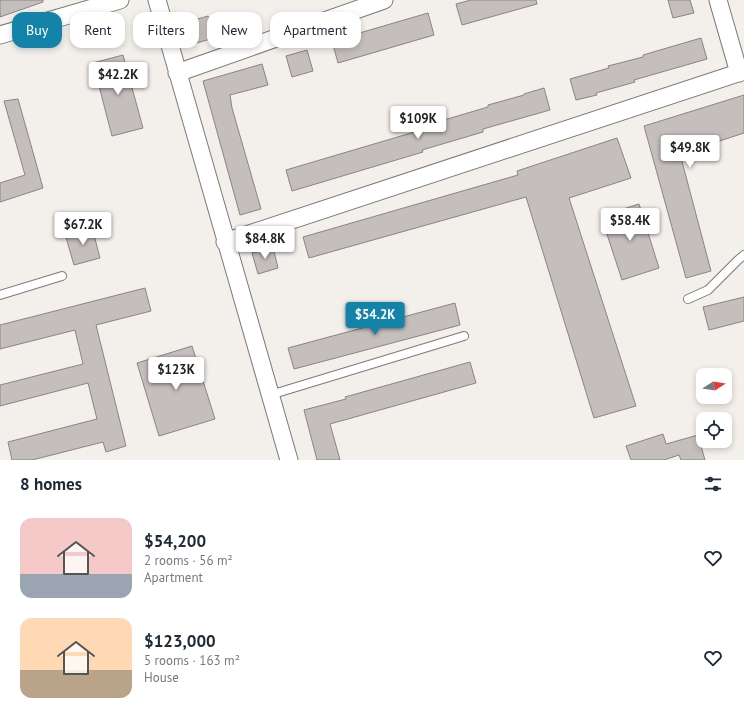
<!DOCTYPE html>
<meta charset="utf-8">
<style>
:root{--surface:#fff;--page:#f6f6f7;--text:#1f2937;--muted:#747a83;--accent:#1383aa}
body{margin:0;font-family:"PT Sans",sans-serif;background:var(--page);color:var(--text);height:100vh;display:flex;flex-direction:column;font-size:15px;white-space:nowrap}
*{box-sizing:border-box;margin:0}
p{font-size:13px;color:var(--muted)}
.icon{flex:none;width:22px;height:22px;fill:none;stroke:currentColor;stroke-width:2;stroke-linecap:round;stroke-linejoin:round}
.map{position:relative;height:460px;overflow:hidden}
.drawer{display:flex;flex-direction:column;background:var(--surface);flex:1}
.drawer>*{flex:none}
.hud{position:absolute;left:12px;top:12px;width:400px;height:36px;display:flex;gap:8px}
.needle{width:26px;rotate:78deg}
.fabs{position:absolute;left:696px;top:368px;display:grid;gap:8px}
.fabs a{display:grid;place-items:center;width:36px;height:36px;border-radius:8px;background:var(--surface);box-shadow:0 2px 6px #0003;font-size:20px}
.price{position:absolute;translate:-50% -34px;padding:0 9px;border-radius:4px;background:#fff;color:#222;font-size:13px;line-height:26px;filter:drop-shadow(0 1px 2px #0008)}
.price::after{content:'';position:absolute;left:50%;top:24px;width:12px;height:9px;margin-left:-6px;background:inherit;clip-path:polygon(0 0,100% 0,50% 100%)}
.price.current{background:var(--accent);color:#fff}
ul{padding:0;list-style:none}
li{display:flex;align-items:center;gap:12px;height:100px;padding:0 20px}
li span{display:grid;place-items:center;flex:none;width:112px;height:80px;border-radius:12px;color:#555}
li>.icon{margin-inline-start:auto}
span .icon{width:48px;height:48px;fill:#fffc;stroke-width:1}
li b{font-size:17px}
h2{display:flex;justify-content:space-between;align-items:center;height:48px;padding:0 20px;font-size:17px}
.chip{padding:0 14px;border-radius:12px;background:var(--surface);box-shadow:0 2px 6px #0003;font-size:14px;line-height:36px}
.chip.current{background:var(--accent);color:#fff}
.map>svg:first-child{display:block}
.building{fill:#c4bebd;stroke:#8a8484}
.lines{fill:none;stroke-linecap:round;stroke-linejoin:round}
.service-casing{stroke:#7e7a77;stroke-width:10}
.minor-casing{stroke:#7e7a77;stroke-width:19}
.service{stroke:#fff;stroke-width:8}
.minor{stroke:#fff;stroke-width:17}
</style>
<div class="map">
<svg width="744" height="460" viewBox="0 0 744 460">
<rect width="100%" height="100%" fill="#f3efeb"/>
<path class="building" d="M0,0h43v2l-43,15z
M471,0h65l1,4 -75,21 -6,-21z
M668,0h22l4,13 -21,5z
M428,13l6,22 -96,28 -6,-22z
M208,16l6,22 -21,6 -6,-22z
M701,38l6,21 -73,21 1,2 -39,11 1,2 -21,5 -6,-21 39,-11 -1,-2 35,-9v-2z
M307,50l6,21 -21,6 -6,-21z
M123,55l20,73 -31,8 -19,-73z
M262,64l6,21 -38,10 2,13 29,101 -21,6 -37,-134z
M544,88l6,22 -67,19v3l-61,18 1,2 -131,39 -6,-21 142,-42 -1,-3 61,-18v-2l36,-10v-1z
M744,95v38l-64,21 31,117 -25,7 -42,-152z
M18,99l25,89 -43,14v-19l25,-8 -21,-74z
M617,138l14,40 -62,20 67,208 -42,12 -68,-221 -217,61 -6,-21 215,-62 -1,-4z
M639,204l20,64 -37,12 -21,-64z
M92,227l8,31 -26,7 -9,-31z
M273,247l5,21 -20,6 -6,-21z
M145,288l6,23 -55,14 30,121 -20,6 -3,-10 -71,18h-20l-4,-18 89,-23 -9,-36 -88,23v-21l83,-21 -8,-34 -75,19v-24z
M744,297v24l-35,9 -6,-23z
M455,303l5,22 -166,44 -6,-21z
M192,346l23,73 -56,17 -22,-73z
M470,362l6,21 -146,41 10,36h-23l-13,-50 42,-11 -1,-2z
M663,434l3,10 32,-9 7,25h-24l-2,-5 -15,5h-33l-5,-14z"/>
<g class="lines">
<defs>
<path id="service" d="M0,295l62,-19
M688,299l20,-9 30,-30 6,-5
M270,395l194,-59"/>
<path id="minor" d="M157,0l132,460
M718,0l21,73
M0,35l120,-35
M177,73l207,-73
M225,242l519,-171"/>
</defs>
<use href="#service" class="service-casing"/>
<use href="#minor" class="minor-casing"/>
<use href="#service" class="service"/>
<use href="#minor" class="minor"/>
</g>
</svg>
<div class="fabs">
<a><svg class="needle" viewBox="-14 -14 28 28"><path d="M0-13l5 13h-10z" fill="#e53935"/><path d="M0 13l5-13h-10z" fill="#747a83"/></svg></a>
<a><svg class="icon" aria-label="locate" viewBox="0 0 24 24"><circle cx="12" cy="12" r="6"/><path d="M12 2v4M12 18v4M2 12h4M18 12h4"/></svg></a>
</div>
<b class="price" style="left:118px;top:96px">$42.2K</b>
<b class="price" style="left:418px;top:140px">$109K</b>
<b class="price" style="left:690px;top:169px">$49.8K</b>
<b class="price" style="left:630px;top:242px">$58.4K</b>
<b class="price" style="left:83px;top:246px">$67.2K</b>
<b class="price" style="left:265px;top:260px">$84.8K</b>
<b class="price current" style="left:375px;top:336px">$54.2K</b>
<b class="price" style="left:176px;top:391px">$123K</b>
<div class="hud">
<a class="chip current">Buy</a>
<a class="chip">Rent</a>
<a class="chip">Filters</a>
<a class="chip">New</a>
<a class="chip">Apartment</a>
</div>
</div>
<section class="drawer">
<h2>8 homes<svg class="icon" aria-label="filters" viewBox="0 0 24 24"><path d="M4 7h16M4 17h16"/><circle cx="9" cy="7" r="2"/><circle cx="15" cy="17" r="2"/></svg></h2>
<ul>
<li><span style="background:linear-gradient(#f6c9c9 70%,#9aa5b1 0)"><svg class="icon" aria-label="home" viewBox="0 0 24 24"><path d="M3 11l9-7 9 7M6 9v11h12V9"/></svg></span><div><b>$54,200</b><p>2 rooms · 56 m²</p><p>Apartment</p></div><svg class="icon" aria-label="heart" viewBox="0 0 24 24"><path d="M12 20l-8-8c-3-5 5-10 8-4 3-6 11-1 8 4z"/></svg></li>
<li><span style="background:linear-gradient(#ffd9b3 65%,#b9a48a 0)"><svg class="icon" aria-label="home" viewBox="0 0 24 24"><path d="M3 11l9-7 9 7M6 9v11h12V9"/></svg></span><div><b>$123,000</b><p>5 rooms · 163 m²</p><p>House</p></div><svg class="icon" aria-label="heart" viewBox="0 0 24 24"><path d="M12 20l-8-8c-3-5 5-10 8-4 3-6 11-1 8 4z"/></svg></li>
</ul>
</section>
